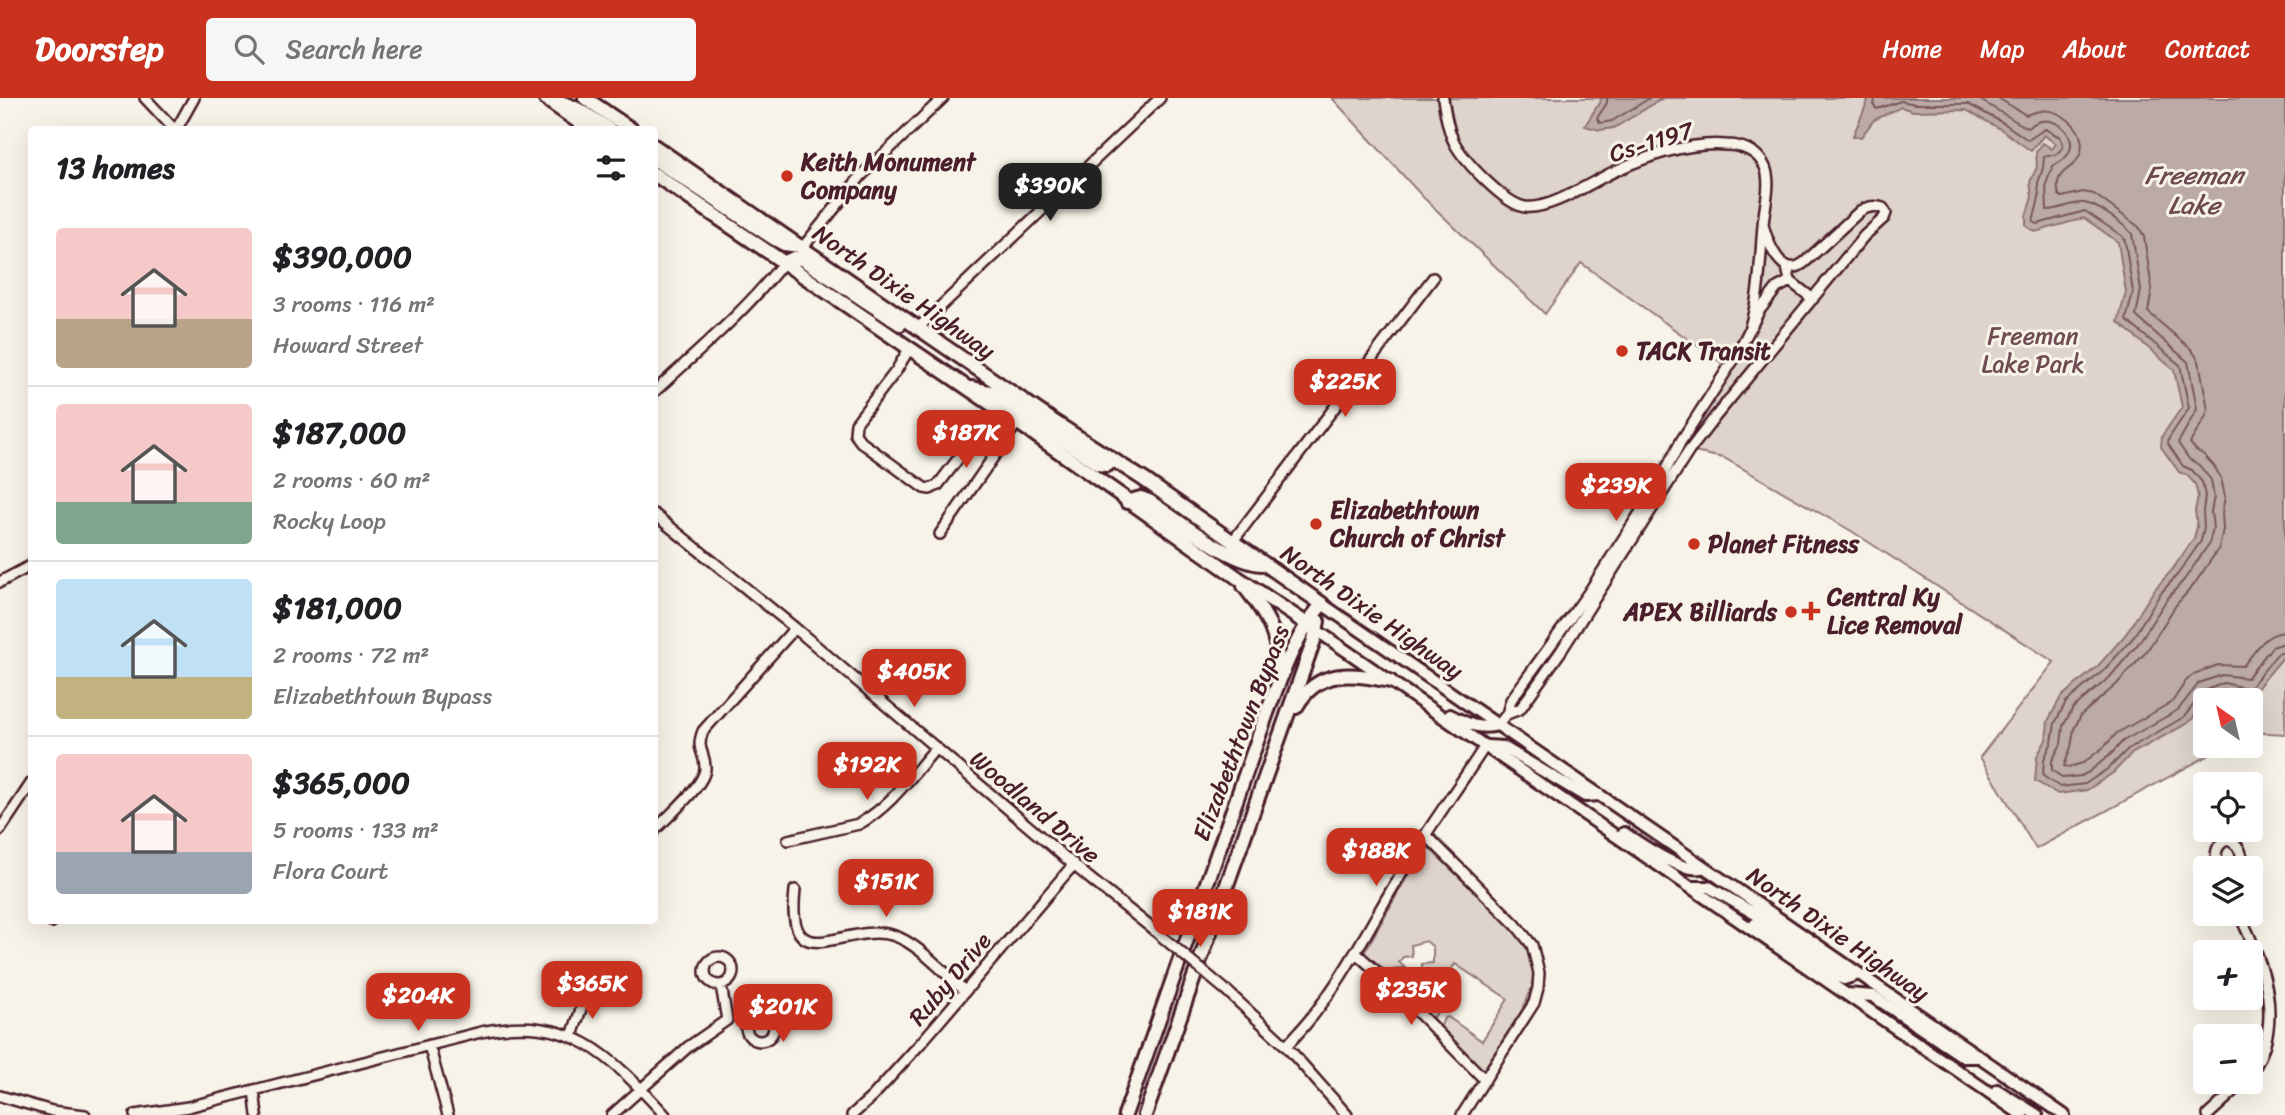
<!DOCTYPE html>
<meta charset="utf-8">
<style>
:root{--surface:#fff;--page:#f6f6f6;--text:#202124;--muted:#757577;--line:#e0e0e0;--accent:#c8321e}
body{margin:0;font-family:Sriracha,sans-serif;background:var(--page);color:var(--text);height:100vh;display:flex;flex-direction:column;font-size:26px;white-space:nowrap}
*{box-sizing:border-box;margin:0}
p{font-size:23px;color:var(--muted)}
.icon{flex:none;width:38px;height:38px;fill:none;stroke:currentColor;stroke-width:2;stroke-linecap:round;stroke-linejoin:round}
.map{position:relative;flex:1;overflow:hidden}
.details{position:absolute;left:28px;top:28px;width:630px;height:798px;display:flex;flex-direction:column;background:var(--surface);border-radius:7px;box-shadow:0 7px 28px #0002}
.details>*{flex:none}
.needle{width:46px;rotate:326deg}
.controls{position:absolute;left:2193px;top:590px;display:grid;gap:14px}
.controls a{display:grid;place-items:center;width:70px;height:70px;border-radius:7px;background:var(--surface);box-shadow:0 7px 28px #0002;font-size:35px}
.price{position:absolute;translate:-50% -60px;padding:0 16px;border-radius:14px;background:var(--accent);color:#fff;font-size:23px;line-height:46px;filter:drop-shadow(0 2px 4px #0008)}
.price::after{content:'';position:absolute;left:50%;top:42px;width:21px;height:16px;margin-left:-10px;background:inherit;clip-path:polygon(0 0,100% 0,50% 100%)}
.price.on{background:#222;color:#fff}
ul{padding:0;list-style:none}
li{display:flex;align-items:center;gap:21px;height:175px;padding:0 28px}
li+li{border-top:2px solid var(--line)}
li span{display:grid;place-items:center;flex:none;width:196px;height:140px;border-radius:7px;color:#555}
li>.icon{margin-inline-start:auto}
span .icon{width:84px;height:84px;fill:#fffc;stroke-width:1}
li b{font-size:30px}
h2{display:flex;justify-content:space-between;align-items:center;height:84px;padding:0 28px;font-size:30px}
header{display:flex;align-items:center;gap:42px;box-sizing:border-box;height:98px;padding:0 35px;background:var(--accent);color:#fff}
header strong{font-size:33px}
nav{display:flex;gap:38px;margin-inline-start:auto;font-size:24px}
.search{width:490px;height:63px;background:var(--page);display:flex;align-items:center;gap:18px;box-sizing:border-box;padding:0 24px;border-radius:7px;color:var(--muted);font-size:26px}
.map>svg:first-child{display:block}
.green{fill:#ded4cc;stroke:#947a7c;stroke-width:2}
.water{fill:#bcaaa7;stroke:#8e7275;stroke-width:2}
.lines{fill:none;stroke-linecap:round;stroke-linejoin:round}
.shore{stroke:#78575d;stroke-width:2}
.minor-casing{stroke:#4a1f2b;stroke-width:14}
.major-casing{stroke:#4a1f2b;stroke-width:16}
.highway-casing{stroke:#4a1f2b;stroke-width:18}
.minor{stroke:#f7f3e8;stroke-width:9}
.major{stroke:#f7f3e8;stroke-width:10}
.highway{stroke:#f7f3e8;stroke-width:12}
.minor-bridge-casing{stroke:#4a1f2b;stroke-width:14;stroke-linecap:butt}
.minor-bridge{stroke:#f7f3e8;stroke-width:9}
.poi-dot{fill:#c8321e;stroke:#f7f3e8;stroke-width:2.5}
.labels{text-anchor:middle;stroke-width:6;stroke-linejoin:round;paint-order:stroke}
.street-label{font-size:24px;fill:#4a1f2b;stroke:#f7f3e8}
.poi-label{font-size:24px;font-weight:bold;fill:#4a1f2b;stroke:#f7f3e8;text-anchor:start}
.park-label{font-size:24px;fill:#6f4c53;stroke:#f7f3e8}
.water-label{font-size:26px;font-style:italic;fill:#6c4950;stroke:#f7f3e8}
</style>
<header>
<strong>Doorstep</strong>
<div class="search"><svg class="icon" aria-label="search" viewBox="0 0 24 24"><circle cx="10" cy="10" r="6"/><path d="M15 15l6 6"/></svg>Search here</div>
<nav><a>Home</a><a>Map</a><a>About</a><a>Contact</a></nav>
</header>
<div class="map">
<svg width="2285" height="1017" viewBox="0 0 2285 1017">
<rect width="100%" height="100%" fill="#f7f3e8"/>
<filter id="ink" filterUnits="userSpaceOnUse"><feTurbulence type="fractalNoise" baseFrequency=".0143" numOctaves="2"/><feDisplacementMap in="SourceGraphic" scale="14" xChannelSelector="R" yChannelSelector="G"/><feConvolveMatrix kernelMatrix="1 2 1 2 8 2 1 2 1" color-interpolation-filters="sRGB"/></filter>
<g filter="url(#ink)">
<path class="green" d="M1332,0h953v636l-34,-2 -1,-32h-45v46h21l-190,103 -56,-92 74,-95 -201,-130 -129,-74 -35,-7 -8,-10 18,-26 24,-51 -142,-101 -36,51 -122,-117z
M1424,749h4l84,81 15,21 6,20v16l-9,22 -42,65 -42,-44 4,-10 4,-1 34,24 26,-42 -53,-35 -26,39 9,8 -4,6 -5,1 -21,-20 5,-21 5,1 4,-5v-9l11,-1v-16l-7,-6 -15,4 1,11 -9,1 -4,5 6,6h-9l-12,5 -20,-20z"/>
<path class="water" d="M1602,0h61l-49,30 -14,2 -15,-4z
M1869,0h416v557l-35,42 -5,2 -5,-6 -16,-3 -21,8 -6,16 -9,9 -57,31 -18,19 -26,17 -29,4 -23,-13 2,-25 9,-16 2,-19 13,-24 37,-31 28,-32 28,-44 18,-20 22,-32 3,-11 -2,-16 3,-15 -3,-12 -7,-8 -9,-4 -18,-25 1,-11 20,-29 -8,-37 -56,-48 8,-30 -8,-50 -34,-24 -49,14 -9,-6v-10l6,-19 -2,-15 7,-15 -1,-15 7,-9 9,6 4,-5 -12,-9 -13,16 -29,-21 -36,-20 -53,1 -12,-4 -27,13 -13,17 -8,-1z"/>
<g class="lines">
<path class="shore" d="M1607,0v5l-10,15 3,5 12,-2 38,-23
M1875,0l-1,8 3,3 24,-8 14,3h53l37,20 23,16 17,-11 15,8 3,7 -1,5 -7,6h-8l-3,2 -1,11 -5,15 1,15 -6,24 4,2 48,-13 37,25 3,5 8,51 -7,28 54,45 9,43 -20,30 -1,6 15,22 9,4 10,12 3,14 -2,15 1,16 -3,14 -23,33 -18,20 -28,45 -29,32 -37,31 -11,21 -3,19 -8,17 -1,17 17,11 25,-3 24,-16 19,-19 56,-32 20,-26 20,-8 25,6 28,-35 8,-2
M1977,0l50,30c4,-2 8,-6 14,-7 21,-5 49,28 12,45l-7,18 1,26c11,0 22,-6 33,-7 13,-2 44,21 52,31l9,56 -5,26 52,46 9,47 -19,34 11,16 10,6 12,15 3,17 -3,15 2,16 -4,16 -25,36 -17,19 -29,45 -29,34 -36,30 -10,18 -2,18 -9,17v9l11,8 18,-2 8,-4 22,-18 12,-13 55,-31 21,-27 23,-8 25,3 25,-31 13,-4
M1998,0l28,17c17,-6 26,-7 41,4 15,11 20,29 8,44 -4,4 -10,7 -13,11 -5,6 -5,14 -3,21l3,2 21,-5 11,2 45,33 5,10 8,52 -4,23 44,38 7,11 9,49 -3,8 -15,25 6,7 8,5 10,11 7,12 4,19 -3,15 1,17 -4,19 -26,38 -17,19 -29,46 -31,34 -35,30 -7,14 -3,18 -7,19 5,1 14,-4 21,-16 13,-14 55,-31 14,-21 8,-7 24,-9 25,1c13,-14 20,-33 42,-34"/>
<defs>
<path id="minor" d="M145,0l30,32
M1443,0c2,15 5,33 12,46 10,18 50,60 70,63 25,3 65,-24 88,-35 34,-16 75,-30 113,-27 15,0 32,6 39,22 7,17 -1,40 -2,58 -3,36 -3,71 -14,105
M176,32l18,-32
M803,149l58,-71 82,-78
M1787,169l3,14 23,18
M919,229l241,-229
M909,251l-13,22 -40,52 -1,11 6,8 63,46 6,1 8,-4 59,-77
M654,294c44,-41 92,-81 129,-129
M654,416l141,114 293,249 66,53
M940,436l77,-111
M1233,443l200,-263
M0,484l32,-17
M1507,616l13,-5 41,-58 128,-200 26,-34 149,-181 20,-18 2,-5 -3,-5c-8,-3 -16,-1 -23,3l-55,51c-23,19 -37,-19 -42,-37
M1498,627l9,-11 4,-14 78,-108 69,-107 23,-44 55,-85 23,-45 18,-23 13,-7
M0,732l32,-48
M654,733c12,-13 50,-45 51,-62 1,-17 -10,-18 -2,-38l92,-103
M1426,737l90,90 16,20 7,28 -1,15 -4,15 -72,112
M788,742l71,-16c32,-18 53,-49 77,-76
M2218,770c-3,-11 -4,-23 9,-28 13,3 16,16 16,28
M795,792c-10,90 51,32 97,45 25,7 53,39 73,56
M2239,816c27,54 46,110 11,161
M52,824l1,-2
M1356,855l29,26 100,101
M705 873a14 14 0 1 1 28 0a14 14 0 1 1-28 0Z
M721,887l6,35
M1228,894l58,54 61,69
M746 929a14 14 0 1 1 28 0a14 14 0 1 1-28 0Z
M572,938l13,-39
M429,947l19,70
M1286,948c53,-53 83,-121 122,-184 24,-39 52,-77 77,-116
M254,992l3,25
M0,998l52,15 33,4
M135,1017l53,-8 293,-75c89,-19 128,22 184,83
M612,1017l76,-68 39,-27
M852,1017l20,-18 48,-53 154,-180
M2208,1017l36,-33"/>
<path id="major" d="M1322,506l742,511
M1316,532l706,485
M1450,617c17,9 29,15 48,10
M1487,648l16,1 82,49 14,-1
M1624,735c17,11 61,43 80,34
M1690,789h19l65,38 65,44h13
M1755,826l78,51 11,4 15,-5
M1847,896l26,2 91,61h15
M1997,992l40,25"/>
<path id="highway" d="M585,0l47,32
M546,1c27,4 42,16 64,31
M550,4l40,28
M654,48l399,275 90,58 179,125
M654,61l119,79 11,6 16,2
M654,76l343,234 241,170 78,52
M783,165l11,-5 8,1 98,65
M972,290l23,5 103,71 9,1 7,-5
M1127,404l14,-4 8,3c27,18 82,62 113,63
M1244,488c23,29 38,53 33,91
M1296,609c22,-39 56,-34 94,-26
M1125,1017l142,-402c15,-39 28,-77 55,-109
M1145,1017l169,-475 4,-19"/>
</defs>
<use href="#minor" class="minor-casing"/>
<use href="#major" class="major-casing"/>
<use href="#highway" class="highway-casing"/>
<use href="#minor" class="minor"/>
<use href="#major" class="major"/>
<use href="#highway" class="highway"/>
<defs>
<path id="minor-bridge" d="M1154,832l74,62"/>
</defs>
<use href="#minor-bridge" class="minor-bridge-casing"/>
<use href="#minor-bridge" class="minor-bridge"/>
</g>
</g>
<g class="poi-dot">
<circle cx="787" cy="78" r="7"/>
<circle cx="1622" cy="253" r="7"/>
<circle cx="1316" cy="426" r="7"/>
<circle cx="1694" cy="446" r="7"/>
<path d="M1807.5 502.5h7v7h7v7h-7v7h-7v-7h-7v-7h7z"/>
<circle cx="1791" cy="514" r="7"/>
</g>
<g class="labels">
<g class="street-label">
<text transform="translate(1651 44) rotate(-17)" y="8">Cs-1197</text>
<text transform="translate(904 194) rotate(35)" y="8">North Dixie Highway</text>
<text transform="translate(1372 514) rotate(35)" y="8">North Dixie Highway</text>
<text transform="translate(1241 635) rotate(-69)" y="8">Elizabethtown Bypass</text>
<text transform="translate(1035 709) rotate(40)" y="8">Woodland Drive</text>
<text transform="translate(1838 836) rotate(35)" y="8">North Dixie Highway</text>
<text transform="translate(950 881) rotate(-50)" y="8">Ruby Drive</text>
</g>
<g class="poi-label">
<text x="801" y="72">Keith Monument<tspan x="801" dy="28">Company</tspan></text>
<text x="1636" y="261">TACK Transit</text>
<text x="1330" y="420">Elizabethtown<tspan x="1330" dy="28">Church of Christ</tspan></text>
<text x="1708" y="454">Planet Fitness</text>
<text x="1827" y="507">Central Ky<tspan x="1827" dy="28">Lice Removal</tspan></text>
<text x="1777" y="522" text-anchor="end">APEX Billiards</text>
</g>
<g class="park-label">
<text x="2033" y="246">Freeman<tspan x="2033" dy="28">Lake Park</tspan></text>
</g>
<g class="water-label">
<text x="2194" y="86">Freeman<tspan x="2194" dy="30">Lake</tspan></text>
</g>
</g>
</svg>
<div class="controls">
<a><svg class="needle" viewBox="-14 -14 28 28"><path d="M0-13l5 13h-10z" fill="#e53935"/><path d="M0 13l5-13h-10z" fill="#757577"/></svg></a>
<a><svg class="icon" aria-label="locate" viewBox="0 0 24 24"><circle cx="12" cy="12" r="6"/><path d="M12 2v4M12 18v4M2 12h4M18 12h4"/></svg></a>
<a><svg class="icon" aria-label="layers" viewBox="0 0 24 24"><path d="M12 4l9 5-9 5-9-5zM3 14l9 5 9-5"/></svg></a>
<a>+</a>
<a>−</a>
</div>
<b class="price on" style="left:1050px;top:125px">$390K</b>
<b class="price" style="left:1345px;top:321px">$225K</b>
<b class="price" style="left:966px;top:372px">$187K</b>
<b class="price" style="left:1616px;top:425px">$239K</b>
<b class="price" style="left:914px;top:611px">$405K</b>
<b class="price" style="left:867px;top:704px">$192K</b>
<b class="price" style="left:1376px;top:790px">$188K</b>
<b class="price" style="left:886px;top:821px">$151K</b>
<b class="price" style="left:1200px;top:851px">$181K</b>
<b class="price" style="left:592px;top:923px">$365K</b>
<b class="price" style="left:1411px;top:929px">$235K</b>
<b class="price" style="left:418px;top:935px">$204K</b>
<b class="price" style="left:783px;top:946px">$201K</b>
<section class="details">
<h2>13 homes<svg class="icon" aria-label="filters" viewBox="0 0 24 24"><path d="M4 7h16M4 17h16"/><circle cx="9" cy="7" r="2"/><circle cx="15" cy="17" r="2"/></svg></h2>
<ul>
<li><span style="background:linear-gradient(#f6c9c9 65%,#b9a48a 0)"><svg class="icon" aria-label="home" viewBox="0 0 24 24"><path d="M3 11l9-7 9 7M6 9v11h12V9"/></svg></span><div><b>$390,000</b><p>3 rooms · 116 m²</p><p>Howard Street</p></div></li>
<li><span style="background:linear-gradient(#f6c9c9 70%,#7fa58c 0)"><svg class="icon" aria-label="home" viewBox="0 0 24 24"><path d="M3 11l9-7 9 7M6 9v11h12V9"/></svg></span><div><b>$187,000</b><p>2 rooms · 60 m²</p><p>Rocky Loop</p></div></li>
<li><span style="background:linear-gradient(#bfe0f5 70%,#c2b280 0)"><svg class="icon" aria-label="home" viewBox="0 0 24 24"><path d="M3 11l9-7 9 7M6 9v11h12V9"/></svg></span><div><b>$181,000</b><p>2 rooms · 72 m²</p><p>Elizabethtown Bypass</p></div></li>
<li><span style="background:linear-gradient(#f6c9c9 70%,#9aa5b1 0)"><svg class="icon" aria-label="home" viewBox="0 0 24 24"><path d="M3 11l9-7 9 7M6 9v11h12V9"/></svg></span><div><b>$365,000</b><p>5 rooms · 133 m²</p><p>Flora Court</p></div></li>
</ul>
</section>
</div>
